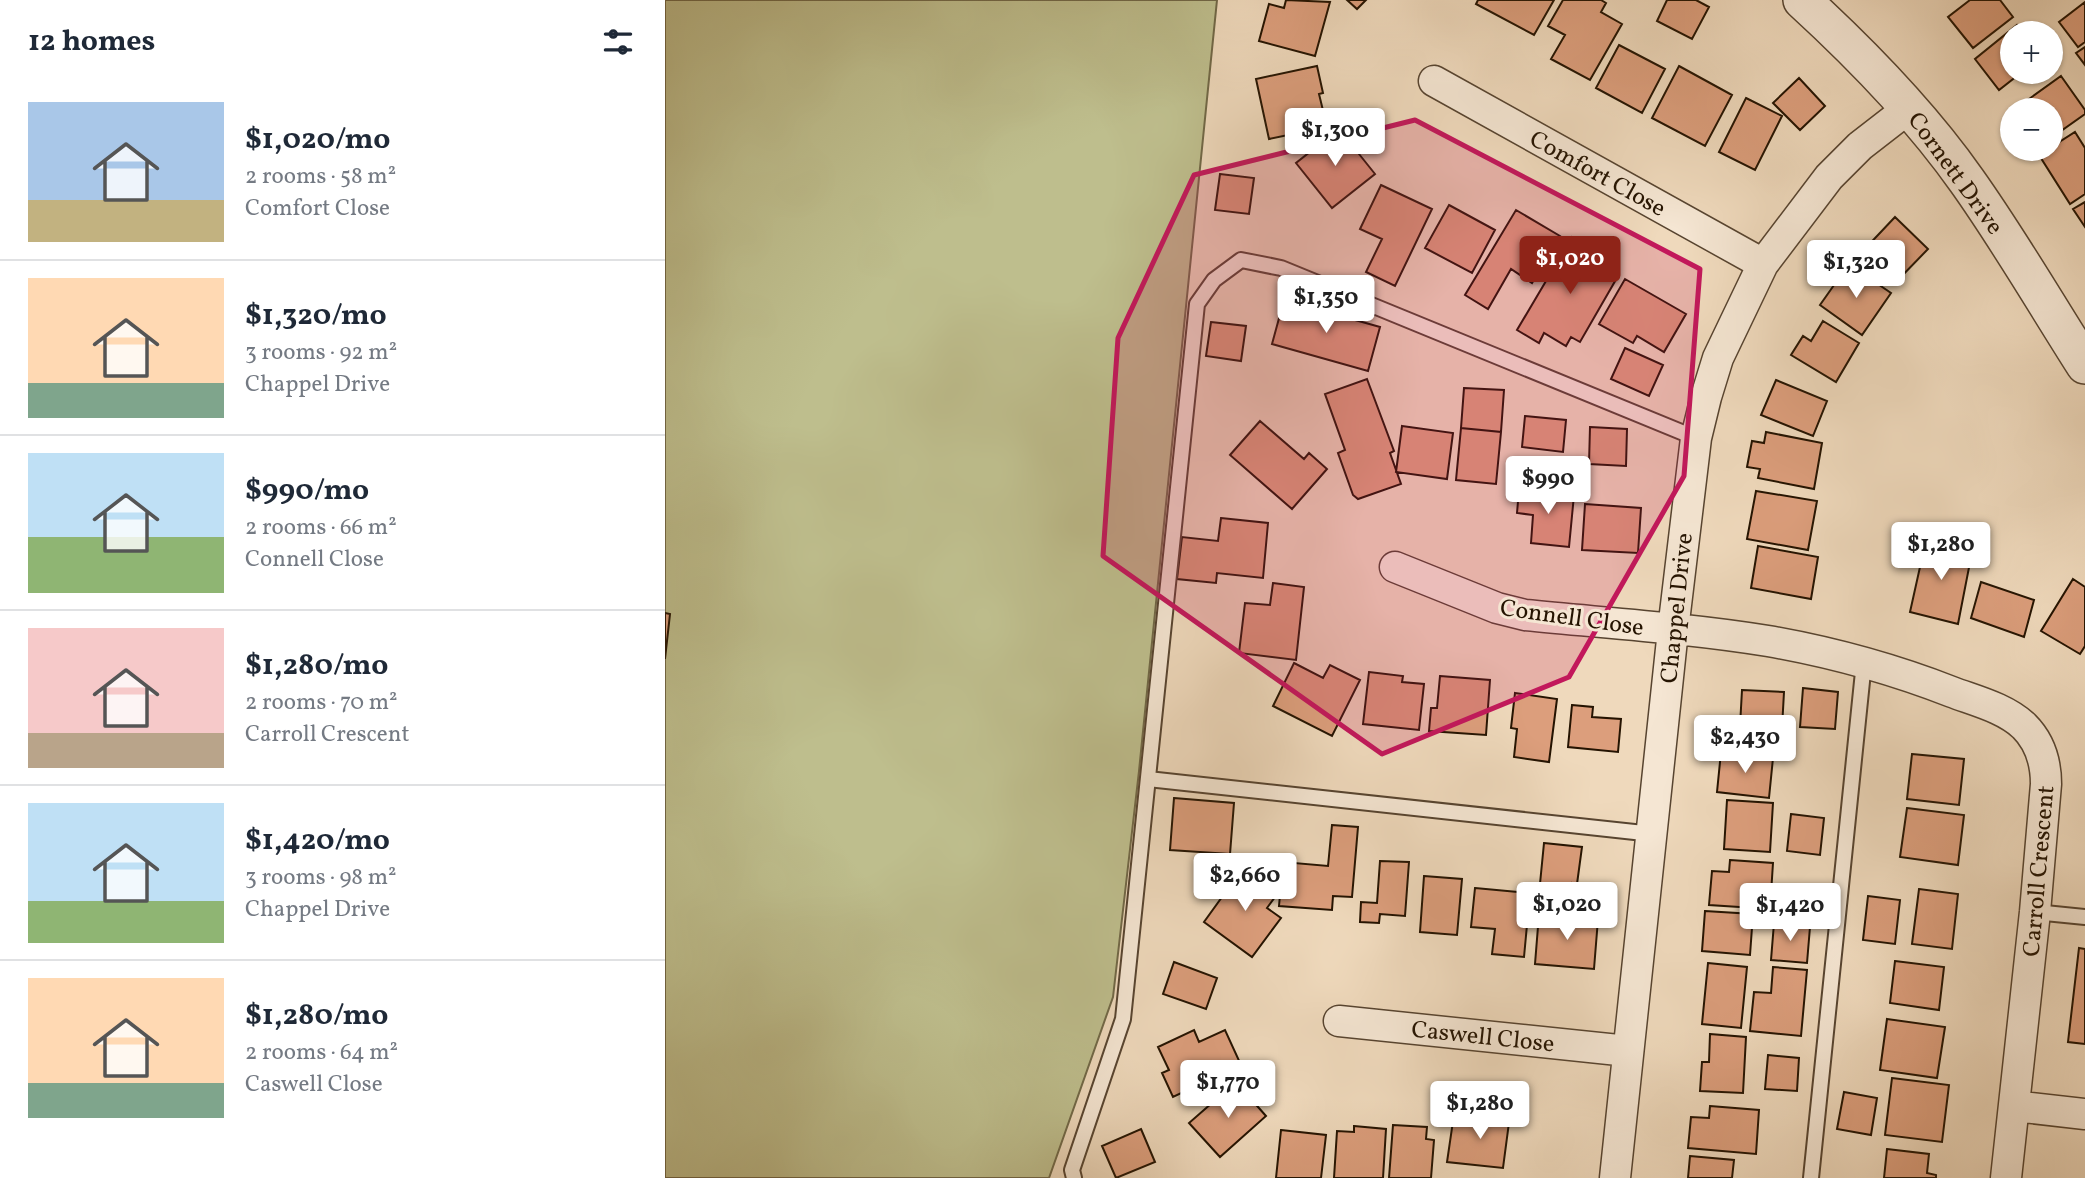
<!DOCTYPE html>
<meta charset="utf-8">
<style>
:root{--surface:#fff;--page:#f2f2f3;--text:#1f2937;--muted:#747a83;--line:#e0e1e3;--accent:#8f2418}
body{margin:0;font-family:Vollkorn,serif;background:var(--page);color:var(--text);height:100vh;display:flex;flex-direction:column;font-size:26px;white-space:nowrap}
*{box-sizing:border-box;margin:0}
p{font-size:23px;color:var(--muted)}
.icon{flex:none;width:38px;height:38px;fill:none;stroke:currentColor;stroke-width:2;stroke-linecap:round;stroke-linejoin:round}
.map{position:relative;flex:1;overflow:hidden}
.panel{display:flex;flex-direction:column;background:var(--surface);width:665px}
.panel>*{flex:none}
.tools{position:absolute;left:1335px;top:21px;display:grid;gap:14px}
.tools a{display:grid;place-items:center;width:63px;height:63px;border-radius:50%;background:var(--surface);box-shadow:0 2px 5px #0004;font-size:35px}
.price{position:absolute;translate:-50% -60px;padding:0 16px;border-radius:7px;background:#fff;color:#222;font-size:23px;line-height:46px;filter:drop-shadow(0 2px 4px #0008)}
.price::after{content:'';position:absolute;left:50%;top:42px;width:21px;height:16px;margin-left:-10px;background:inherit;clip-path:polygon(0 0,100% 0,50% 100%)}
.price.on{background:var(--accent);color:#fff}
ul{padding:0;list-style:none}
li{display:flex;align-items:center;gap:21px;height:175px;padding:0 28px}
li+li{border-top:2px solid var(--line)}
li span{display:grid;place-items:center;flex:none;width:196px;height:140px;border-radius:0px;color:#555}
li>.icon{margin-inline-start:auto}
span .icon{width:84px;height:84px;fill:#fffc;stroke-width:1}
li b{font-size:30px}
h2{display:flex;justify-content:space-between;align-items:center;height:84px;padding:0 28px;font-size:30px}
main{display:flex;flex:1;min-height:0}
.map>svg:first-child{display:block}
.green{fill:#bebe8d;stroke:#716847;stroke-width:2}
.building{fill:#dc9e7c;stroke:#241301;stroke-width:2}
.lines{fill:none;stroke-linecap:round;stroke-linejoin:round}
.service-casing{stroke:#574430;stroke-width:18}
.minor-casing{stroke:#574430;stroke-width:33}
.tertiary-casing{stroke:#574430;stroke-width:40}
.service{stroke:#f5e6d3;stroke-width:14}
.minor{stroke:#f5e6d3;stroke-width:30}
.tertiary{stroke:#f5e6d3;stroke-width:37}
.marked{fill:#c2185b;fill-opacity:0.2;stroke:#c2185b;stroke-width:5;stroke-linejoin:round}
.labels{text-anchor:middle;stroke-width:6;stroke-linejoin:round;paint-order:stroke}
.street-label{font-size:24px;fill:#241301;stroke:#f5e6d3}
</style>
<main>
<section class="panel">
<h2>12 homes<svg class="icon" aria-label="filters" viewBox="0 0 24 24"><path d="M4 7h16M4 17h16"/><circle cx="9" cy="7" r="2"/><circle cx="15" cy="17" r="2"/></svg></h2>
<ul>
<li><span style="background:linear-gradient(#a9c7e8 70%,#c2b280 0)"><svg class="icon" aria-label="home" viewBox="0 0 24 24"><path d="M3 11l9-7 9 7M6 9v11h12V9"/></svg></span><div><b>$1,020/mo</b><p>2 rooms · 58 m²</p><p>Comfort Close</p></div></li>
<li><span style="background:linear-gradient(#ffd9b3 75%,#7fa58c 0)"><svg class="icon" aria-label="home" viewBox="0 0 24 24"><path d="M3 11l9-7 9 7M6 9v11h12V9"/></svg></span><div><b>$1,320/mo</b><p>3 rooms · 92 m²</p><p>Chappel Drive</p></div></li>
<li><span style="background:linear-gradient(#bfe0f5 60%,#8fb573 0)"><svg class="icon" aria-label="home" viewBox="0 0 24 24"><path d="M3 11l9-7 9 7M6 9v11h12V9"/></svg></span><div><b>$990/mo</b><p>2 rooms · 66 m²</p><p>Connell Close</p></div></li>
<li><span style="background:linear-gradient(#f6c9c9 75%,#b9a48a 0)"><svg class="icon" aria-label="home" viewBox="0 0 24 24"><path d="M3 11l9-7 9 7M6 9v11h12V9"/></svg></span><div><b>$1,280/mo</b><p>2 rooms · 70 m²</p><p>Carroll Crescent</p></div></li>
<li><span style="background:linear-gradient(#bfe0f5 70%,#8fb573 0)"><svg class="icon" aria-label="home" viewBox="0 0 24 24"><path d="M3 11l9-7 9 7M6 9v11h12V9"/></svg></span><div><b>$1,420/mo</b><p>3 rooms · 98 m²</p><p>Chappel Drive</p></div></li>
<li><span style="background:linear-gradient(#ffd9b3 75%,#7fa58c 0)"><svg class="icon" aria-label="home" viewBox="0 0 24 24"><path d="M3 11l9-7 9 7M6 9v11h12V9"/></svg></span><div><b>$1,280/mo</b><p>2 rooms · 64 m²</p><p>Caswell Close</p></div></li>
</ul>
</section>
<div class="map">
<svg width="1420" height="1178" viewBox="0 0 1420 1178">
<rect width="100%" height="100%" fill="#efd9bc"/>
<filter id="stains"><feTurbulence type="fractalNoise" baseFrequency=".00286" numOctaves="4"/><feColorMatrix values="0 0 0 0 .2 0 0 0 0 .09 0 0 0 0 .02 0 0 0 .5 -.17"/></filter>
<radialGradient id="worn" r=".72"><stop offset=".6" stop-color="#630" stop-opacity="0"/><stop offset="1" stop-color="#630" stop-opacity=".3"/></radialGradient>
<path class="green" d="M0,0h552l-78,771 -26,226 -64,181h-384z"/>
<path class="building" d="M621,0l44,2 -15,54 -56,-15 10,-37 15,4z
M682,0h19l-9,9z
M813,0h76l-20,35 -58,-31z
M898,0h38l5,3 -5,9 21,12 -32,56 -39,-21 14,-24 -17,-9z
M1002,0h29l13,7 -17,32 -35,-18z
M1305,0h30l13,17 -40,31 -25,-31z
M1420,2v40l-7,5 -19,-25z
M1352,25l7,8h-11v39h9l-23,18 -24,-31z
M954,45l46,24 -23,44 -46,-25z
M1420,47v18l-9,-12z
M652,66l6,27 -4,1 8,33 -58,12 -13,-60z
M1014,66l53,29 -27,51 -53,-28z
M1396,76l24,34v4l-34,24v-28l-36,-1z
M1134,78l26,28 -25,24 -27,-27z
M1081,98l36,18 -27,54 -36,-18z
M674,129l36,45 -43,34 -36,-45z
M1410,132l10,16v46l-15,10 -31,-49z
M555,174l34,4 -5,36 -34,-4z
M716,185l51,24 -37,77 -29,-14 16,-33 -22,-10z
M1420,202v25l-12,-18z
M784,205l46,25 -23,43 -47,-25z
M851,210l44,26 -28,47 -21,-14 -23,40 -23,-14z
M1230,217l33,32 -34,35 -33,-31z
M907,237l37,22 -5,9 14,8 -38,66 -9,-5 -5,9 -22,-13 -5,10 -22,-13z
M1188,267l38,26 -29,42 -42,-30 19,-27 4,4z
M960,279l61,35 -22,38 -27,-16 -4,7 -34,-19z
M619,300l96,27 -12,44 -96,-27z
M1158,321l36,22 -23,39 -45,-27 12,-19 8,5z
M546,322l35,4 -5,35 -35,-5z
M960,348l38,17 -14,31 -38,-17z
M702,379l27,72 -4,2 11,31 -43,15 -5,-4 -15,-42 7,-3 -20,-56z
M1111,380l51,21 -14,35 -52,-21z
M799,388l40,2 -3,42 -40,-4z
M860,416l41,4 -3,32 -41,-5z
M595,421l44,38 5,-6 18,16 -35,40 -62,-54z
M737,426l51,7 -6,46 -51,-7z
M925,427l37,2 -1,37 -37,-2z
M796,428l40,4 -5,52 -40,-4z
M1101,432l56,11 -8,46 -56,-11 2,-9 -13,-2 5,-26 12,2z
M854,490l55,5 -5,52 -38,-4 2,-28 -16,-2z
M1091,491l61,10 -9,49 -61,-11z
M920,504l56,4 -3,45 -56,-3z
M556,518l47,5 -5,55 -46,-5 -1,10 -39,-4 5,-42 36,4z
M1261,540l46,12 -14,72 -48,-12z
M1093,546l60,11 -7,42 -60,-11z
M1408,579l12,8v59l-5,8 -39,-23z
M1316,582l53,18 -10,37 -53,-19z
M608,583l31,4 -8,73 -57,-7 6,-50 25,2z
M0,613l5,1 -5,45z
M629,663l29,15 7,-13 30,15 -28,56 -59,-30z
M704,672l34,4 -1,6 22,2 -5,46 -56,-6z
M775,676l50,4 -4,55 -57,-4 2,-23h6z
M1138,688l35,4 -3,37 -35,-2z
M1077,690l42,2 -3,54 -42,-2z
M850,693l42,6 -8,63 -35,-5 3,-28 -6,-1z
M907,705l21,2 -1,10 29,2 -3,33 -50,-5z
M1056,752l52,6 -4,40 -52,-6z
M1247,754l52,5 -5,46 -52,-6z
M509,798l60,5 -4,51 -60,-4z
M1062,800l46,3 -3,49 -46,-3z
M1242,808l57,7 -6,50 -58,-8z
M1126,814l33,4 -4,37 -33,-4z
M667,825l26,2 -6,70 -19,-1 -1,14 -53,-4 4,-44 45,4z
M879,843l38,4 -5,37 -5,-1 -3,24 -31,-3z
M1065,860l43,3 -3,46 -61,-4 3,-34 17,1z
M715,861l29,1 -4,54 -25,-2 -1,9 -19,-1 1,-20 16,1z
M578,868l35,25 -11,15 14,10 -29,39 -48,-35z
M759,876l38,3 -5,56 -37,-3z
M810,888l55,5 -6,64 -32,-3 3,-25 -24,-2z
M1254,889l39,5 -6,55 -40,-5z
M1203,896l32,4 -5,44 -32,-4z
M1040,911l48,3 -3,41 -48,-4z
M874,914l59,5 -4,50 -59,-5z
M1109,923l36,4 -3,36 -36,-3z
M1414,948l6,1v95l-17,-2z
M1230,961l49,6 -5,43 -49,-7z
M509,962l43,16 -11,31 -43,-15z
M1043,963l39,4 -6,61 -39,-4z
M1108,967l34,3 -6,66 -51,-5 4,-39 17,1z
M1222,1019l58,8 -8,51 -57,-8z
M529,1030l5,12 26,-12 16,35 -68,32 -11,-24 7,-3 -11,-23z
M1045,1034l36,3 -3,56 -43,-2 2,-29h7z
M1103,1055l31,3 -2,33 -32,-2z
M1227,1078l57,7 -7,57 -57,-7z
M571,1082l30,34 -46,41 -31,-34z
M1179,1092l33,6 -6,37 -34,-6z
M1045,1106l49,4 -3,44 -68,-6 3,-31 18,1z
M812,1112l33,3 -7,53 -56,-6 6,-41 23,2z
M728,1125l34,2 -1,12 8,1 -3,38h-42z
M689,1126l32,3 -3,49h-49l3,-47 17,1z
M476,1129l14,33 -39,16 -14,-32z
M616,1130l45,5 -5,43h-45z
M1222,1149l42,5 -2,19 9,2v3h-52z
M1025,1156l44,4 -2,18h-44z"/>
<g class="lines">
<defs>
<path id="service" d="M483,779l505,55
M1370,912l50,5
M409,1178l-2,-8 51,-151 74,-715 17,-24 27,-20 40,8 415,170
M1146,1178l53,-516"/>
<path id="minor" d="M769,81l329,183
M730,567l102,41 28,7c80,8 163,13 243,26 63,11 125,28 184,51 24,9 53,16 72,34 16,16 22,36 22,58l-11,128 -29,266
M674,1021l289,30
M1349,1106l71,8
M950,1178l58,-548 23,-192 10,-41 12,-39 45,-94 66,-87 31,-31 49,-38"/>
<path id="tertiary" d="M1137,0c60,55 118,114 165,181 42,59 79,123 118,184"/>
</defs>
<use href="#service" class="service-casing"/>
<use href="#minor" class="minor-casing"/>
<use href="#tertiary" class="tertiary-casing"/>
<use href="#service" class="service"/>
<use href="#minor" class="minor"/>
<use href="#tertiary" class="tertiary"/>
</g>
<path class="marked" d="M750,120l285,149 -16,207 -115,201 -187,77 -279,-198 15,-218 76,-163z"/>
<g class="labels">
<g class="street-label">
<text transform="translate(933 173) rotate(29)" y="8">Comfort Close</text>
<text transform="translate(1291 173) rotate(54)" y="8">Cornett Drive</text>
<text transform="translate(1011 608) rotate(-84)" y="8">Chappel Drive</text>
<text transform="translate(907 617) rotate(8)" y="8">Connell Close</text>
<text transform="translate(1373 871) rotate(-85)" y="8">Carroll Crescent</text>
<text transform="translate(818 1036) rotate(6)" y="8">Caswell Close</text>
</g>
</g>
<rect width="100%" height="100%" filter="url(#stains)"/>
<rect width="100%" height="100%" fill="url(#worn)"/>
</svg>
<div class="tools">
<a>+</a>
<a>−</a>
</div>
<b class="price" style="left:670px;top:168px">$1,300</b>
<b class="price on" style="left:905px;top:296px">$1,020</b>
<b class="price" style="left:1191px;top:300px">$1,320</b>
<b class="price" style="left:661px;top:335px">$1,350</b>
<b class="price" style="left:883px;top:516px">$990</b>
<b class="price" style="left:1276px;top:582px">$1,280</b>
<b class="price" style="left:1080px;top:775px">$2,430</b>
<b class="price" style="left:580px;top:913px">$2,660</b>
<b class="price" style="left:902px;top:942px">$1,020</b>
<b class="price" style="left:1125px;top:943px">$1,420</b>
<b class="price" style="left:563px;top:1120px">$1,770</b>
<b class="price" style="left:815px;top:1141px">$1,280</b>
</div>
</main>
